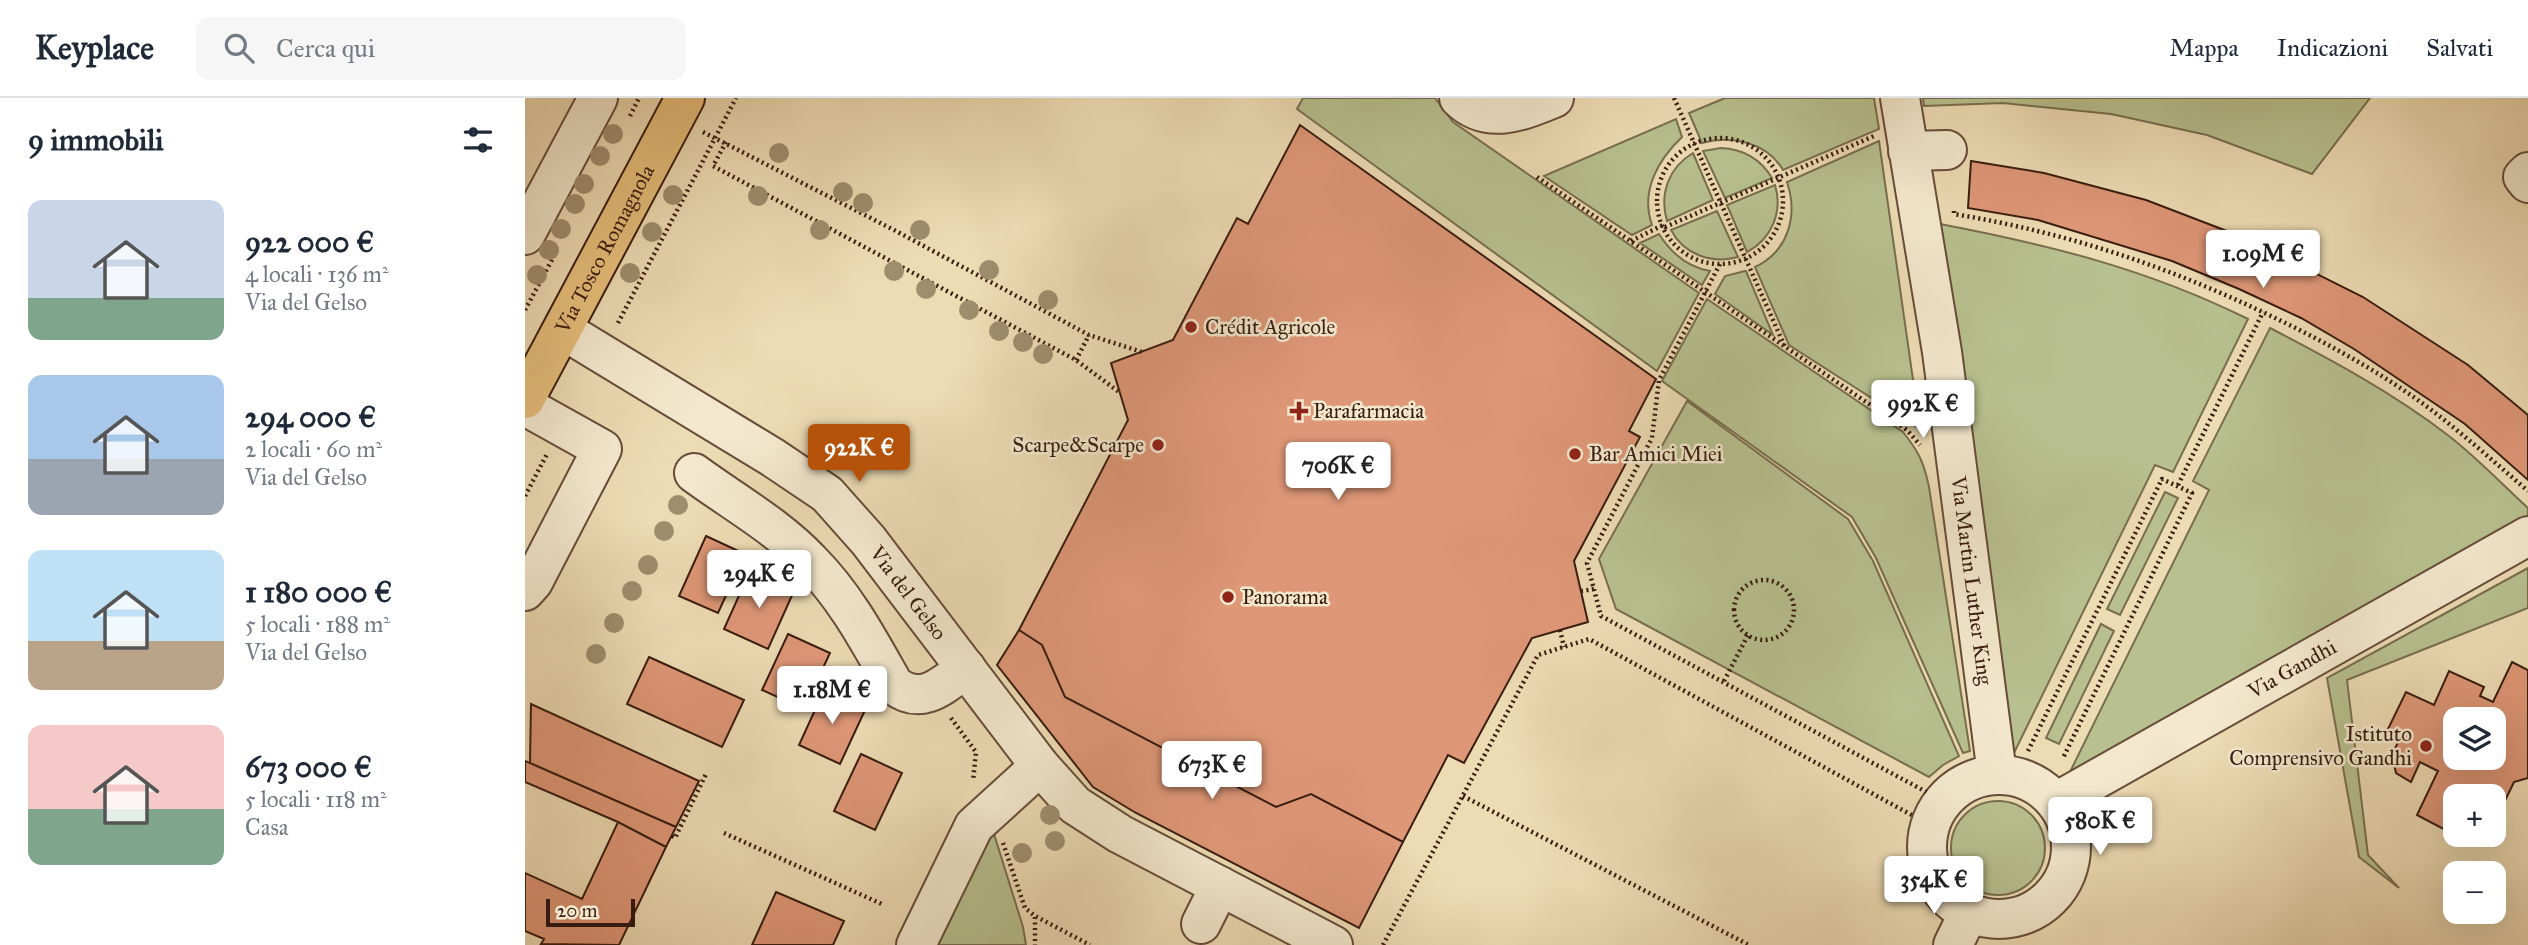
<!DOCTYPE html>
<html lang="it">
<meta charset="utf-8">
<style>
:root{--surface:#fff;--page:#f6f6f7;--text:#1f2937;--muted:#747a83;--line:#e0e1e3;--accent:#b45309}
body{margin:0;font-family:"IM FELL Great Primer",serif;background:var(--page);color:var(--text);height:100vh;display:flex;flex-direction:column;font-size:26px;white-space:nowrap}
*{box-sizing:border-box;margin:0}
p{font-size:23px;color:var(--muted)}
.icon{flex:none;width:38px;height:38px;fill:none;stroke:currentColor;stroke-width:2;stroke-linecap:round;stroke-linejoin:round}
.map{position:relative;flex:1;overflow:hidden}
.drawer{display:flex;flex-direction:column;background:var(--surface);width:525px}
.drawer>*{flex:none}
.tools{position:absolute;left:1918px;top:609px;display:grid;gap:14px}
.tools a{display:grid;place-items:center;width:63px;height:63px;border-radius:14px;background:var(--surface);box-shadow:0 7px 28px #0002;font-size:35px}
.scale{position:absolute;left:21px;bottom:18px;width:89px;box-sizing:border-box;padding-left:7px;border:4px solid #391c10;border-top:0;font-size:19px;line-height:24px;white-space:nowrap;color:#391c10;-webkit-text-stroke:5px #f3e8ce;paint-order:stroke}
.price{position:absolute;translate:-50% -60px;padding:0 16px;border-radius:7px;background:#fff;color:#222;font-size:23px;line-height:46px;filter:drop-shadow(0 2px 4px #0008)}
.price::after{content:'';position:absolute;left:50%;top:42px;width:21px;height:16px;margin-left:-10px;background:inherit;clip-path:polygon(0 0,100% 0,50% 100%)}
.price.selected{background:var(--accent);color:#fff}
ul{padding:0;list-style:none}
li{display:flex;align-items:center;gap:21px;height:175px;padding:0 28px}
li span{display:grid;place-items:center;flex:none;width:196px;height:140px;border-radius:14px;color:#555}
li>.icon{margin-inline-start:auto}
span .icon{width:84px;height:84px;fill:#fffc;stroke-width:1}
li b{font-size:30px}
h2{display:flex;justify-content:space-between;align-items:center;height:84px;padding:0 28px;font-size:30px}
header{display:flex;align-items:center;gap:42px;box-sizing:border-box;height:98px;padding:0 35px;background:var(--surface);border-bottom:2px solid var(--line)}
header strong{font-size:33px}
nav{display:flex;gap:38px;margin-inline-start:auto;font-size:24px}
.search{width:490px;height:63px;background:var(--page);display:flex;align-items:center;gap:18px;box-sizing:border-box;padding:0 24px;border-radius:14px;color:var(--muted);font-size:26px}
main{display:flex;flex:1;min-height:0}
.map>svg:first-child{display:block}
.green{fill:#b7c08e;stroke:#786e4f;stroke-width:2}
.building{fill:#de9777;stroke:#391c10;stroke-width:2;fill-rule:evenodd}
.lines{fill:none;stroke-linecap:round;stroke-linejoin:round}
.minor-casing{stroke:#664c39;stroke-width:42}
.major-casing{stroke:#391c10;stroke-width:42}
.path{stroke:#391c10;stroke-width:4.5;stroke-dasharray:2 3.5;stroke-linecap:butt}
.minor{stroke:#f3e8ce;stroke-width:38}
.major{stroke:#e6be7a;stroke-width:38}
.tree{fill:#9f8d6e}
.poi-dot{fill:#8f2418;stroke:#f3e8ce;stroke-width:2.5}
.labels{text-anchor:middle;stroke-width:5;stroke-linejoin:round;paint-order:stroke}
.street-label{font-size:21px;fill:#391c10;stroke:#f3e8ce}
.poi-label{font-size:21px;fill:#391c10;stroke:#f3e8ce;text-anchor:start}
</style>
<header>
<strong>Keyplace</strong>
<div class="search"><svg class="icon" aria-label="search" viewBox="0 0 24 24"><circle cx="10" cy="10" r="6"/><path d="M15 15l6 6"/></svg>Cerca qui</div>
<nav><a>Mappa</a><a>Indicazioni</a><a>Salvati</a></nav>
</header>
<main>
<section class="drawer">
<h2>9 immobili<svg class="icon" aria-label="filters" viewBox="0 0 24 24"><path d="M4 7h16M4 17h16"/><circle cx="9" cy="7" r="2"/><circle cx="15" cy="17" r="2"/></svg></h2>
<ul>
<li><span style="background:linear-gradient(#c9d6e8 70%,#7fa58c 0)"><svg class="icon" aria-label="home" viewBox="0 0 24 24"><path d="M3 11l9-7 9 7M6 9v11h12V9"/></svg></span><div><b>922 000 €</b><p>4 locali · 136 m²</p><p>Via del Gelso</p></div></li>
<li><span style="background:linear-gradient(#a9c7e8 60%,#9aa5b1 0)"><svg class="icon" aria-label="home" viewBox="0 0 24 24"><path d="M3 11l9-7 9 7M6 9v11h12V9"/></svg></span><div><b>294 000 €</b><p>2 locali · 60 m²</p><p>Via del Gelso</p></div></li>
<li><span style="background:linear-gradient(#bfe0f5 65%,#b9a48a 0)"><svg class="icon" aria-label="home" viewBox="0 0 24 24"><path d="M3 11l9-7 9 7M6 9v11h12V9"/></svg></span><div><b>1 180 000 €</b><p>5 locali · 188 m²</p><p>Via del Gelso</p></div></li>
<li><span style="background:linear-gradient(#f6c9c9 60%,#7fa58c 0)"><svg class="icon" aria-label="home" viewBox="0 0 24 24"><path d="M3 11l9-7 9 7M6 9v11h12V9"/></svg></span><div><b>673 000 €</b><p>5 locali · 118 m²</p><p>Casa</p></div></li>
</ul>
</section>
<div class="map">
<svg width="2003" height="847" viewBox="0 0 2003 847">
<rect width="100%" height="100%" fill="#eddbb3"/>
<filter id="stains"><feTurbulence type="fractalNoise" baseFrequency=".00286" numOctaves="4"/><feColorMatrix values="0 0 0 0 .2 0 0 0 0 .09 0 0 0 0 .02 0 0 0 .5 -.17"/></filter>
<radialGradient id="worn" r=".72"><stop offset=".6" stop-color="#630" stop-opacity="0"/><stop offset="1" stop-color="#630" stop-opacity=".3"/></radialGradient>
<path class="green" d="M778,0h132l18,24 246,171 -42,78 -360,-262z
M1200,0h149l5,31 -96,41c-16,-28 -52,-35 -81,-27l-13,-30z
M1398,0h447l-58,76 -105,-39 -96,-21 -108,-11 -79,3z
M1151,21l6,18c-24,23 -42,54 -30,88l-20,10 -88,-59z
M1354,43l41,288 -131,-84 -34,-78c34,-16 43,-52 32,-85z
M1196,50c22,1 39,10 51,30l-47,20 -22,-47z
M1168,55l20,47 -46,21c-8,-27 2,-54 26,-68z
M1250,87c8,26 -3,54 -28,67l-20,-47z
M1192,113l21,46c-26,7 -54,-2 -67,-27z
M1415,126c110,21 207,45 308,95l-75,153 -18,-7 -141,288z
M1134,136c12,19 28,33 51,37l-8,14 -62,-42z
M1220,173h1l27,64 -58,-41 10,-18z
M1182,201l196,133c16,20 21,31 26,55l41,264 -7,2 -87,-195 -24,-41 -190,-136z
M1745,230c62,32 123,65 179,108 28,22 53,48 79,72v14l-461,256 142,-288 -16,-9z
M1162,303l161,118 25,42 86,195 -16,9 -14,12 -313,-168 -17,-50z
M1640,394l13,6 -58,117 -13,-6z
M2003,470v40l-181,72 21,175 31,33 -40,-31 -32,-179z
M1576,526l13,7 -55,113 -13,-6z
M1426 750a47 47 0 1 1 94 0a47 47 0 1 1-94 0Z
M469,736l29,93 3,18h-95l48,-105z"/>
<path class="building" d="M775,27l356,254 -27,52 11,6 -66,124 14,61 -56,16 -68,125 -16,-8 -45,87 -92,-48 -35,13 -211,-110 -23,-52 -23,-15 109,-210 -17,-57 62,-23 64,-122 11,6z
M1446,63l73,12 102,27 99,38 118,59 105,68 60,50v65l-63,-56 -111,-75 -53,-31 -62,-29 -67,-28 -134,-41 -70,-12z
M181,438l39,18 -27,59 -39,-17z
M225,473l44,20 -26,58 -44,-20z
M494,532l23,15 23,52 211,110 35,-13 92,48 -44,86 -223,-115 -43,-26 -96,-122z
M263,536l42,19 -26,56 -42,-19z
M124,559l95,43 -22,47 -95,-43z
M1987,564l16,8v108l-14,4 -15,31 -5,-3v-14h-39v39h19l-4,8 -53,-28 21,-44 -18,-9 -9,20 -15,-9 -4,-18 8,-17 -13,-7 19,-39 28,13 15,-34 35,16 -4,9 13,6zM1930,621h39v39h-39z
M300,590l41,20 -26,56 -41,-19z
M6,606l168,77 -23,46 -146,-64z
M336,656l41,19 -27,57 -41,-19z
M0,663l151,66 -10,20 -48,-25 -93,-40z
M93,724l48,25 -47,98 -78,-1 3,-5 -19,-8v-58l57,26z
M251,794l68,29 -11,24h-81z"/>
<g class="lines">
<defs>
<g id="minor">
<path d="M934,0c29,28 63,13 95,0"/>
<path id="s1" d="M1375,0l42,254 55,422"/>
<path d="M1383,53l39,-1"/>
<path d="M2003,74l-5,5 5,6"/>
<path d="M0,137l73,-137"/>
<path id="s2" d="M38,232l209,127 55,37 41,46 172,226 35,39 45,29 213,111"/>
<path d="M0,308l77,43 -69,133 -8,9"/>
<path d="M169,375c38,28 83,53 116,88 36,36 59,80 84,124 28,22 49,0 72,-17"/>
<circle cx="1474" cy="749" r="72"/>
<path id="s3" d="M1531,704l472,-266"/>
<path d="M676,826l19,-38"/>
<path d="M391,847l58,-119 66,-60"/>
<path d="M1428,847l16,-33"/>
</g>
<g id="major">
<path id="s4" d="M0,301l160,-301"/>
</g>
</defs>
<use href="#minor" class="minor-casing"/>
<use href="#major" class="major-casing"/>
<path class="path" d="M1149,0l111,249
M105,18l9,-18
M178,34l191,98 195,105 53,17
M1132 103a63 63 0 1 1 126 0a63 63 0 1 1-126 0Z
M201,44l-13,24 363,194 43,32
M1012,79l370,253 13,15
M1429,113v3c114,19 213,52 317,102 52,25 104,53 151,87 37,27 71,58 106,88
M1106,143l32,-16 2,2 209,-91
M1195,166l-61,116 -7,58 -65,125 14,53 342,185
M0,212l29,-54
M93,225l118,-225
M551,262l13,-25
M1653,387l85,-173
M0,398l22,-42
M1209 512a30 30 0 1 1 60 0a30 30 0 1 1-60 0Z
M1056,493l13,-2
M1035,532l4,17
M1199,583l24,-46
M426,620l25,34 -3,29
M1503,653l134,-272 30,14 -129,265
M938,698l286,149
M199,735l160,72
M147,738l3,2 31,-64
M478,745l22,65 10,8 55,29
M510,819v28
M858,847l155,-290 51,-16 341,186"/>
<use href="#minor" class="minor"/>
<use href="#major" class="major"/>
</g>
<g class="tree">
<circle cx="88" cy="36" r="10"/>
<circle cx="254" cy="55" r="10"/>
<circle cx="75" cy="58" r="10"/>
<circle cx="59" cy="86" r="10"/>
<circle cx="318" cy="94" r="10"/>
<circle cx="148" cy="97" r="10"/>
<circle cx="233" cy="98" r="10"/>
<circle cx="338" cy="105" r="10"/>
<circle cx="50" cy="106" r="10"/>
<circle cx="36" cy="131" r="10"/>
<circle cx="295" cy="132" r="10"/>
<circle cx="395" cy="132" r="10"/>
<circle cx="127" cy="134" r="10"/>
<circle cx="24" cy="152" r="10"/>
<circle cx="464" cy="172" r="10"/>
<circle cx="369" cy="173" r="10"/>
<circle cx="105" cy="175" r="10"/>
<circle cx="12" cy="177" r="10"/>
<circle cx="401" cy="191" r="10"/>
<circle cx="523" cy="202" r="10"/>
<circle cx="444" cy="212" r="10"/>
<circle cx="474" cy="233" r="10"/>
<circle cx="498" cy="244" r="10"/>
<circle cx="518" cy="256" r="10"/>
<circle cx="153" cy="407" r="10"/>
<circle cx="139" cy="433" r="10"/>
<circle cx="123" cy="467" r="10"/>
<circle cx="107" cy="493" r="10"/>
<circle cx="89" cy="525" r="10"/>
<circle cx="71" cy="556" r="10"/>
<circle cx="525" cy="717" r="10"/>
<circle cx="530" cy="743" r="10"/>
<circle cx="497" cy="755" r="10"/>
</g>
<g class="poi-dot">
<circle cx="666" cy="229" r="7"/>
<path d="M770.5 302.5h7v7h7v7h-7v7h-7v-7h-7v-7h7z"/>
<circle cx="633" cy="347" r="7"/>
<circle cx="1050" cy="356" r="7"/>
<circle cx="703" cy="499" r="7"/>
<circle cx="1901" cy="648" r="7"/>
</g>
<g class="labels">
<g class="street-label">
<text dy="7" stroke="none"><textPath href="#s4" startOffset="170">Via Tosco Romagnola</textPath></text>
<text dy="7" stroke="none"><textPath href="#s1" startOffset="488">Via Martin Luther King</textPath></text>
<text dy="7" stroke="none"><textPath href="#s2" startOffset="439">Via del Gelso</textPath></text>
<text dy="7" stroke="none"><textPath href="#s3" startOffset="271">Via Gandhi</textPath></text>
</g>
<g class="poi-label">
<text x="680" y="236">Crédit Agricole</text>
<text x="788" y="320">Parafarmacia</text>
<text x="619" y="354" text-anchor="end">Scarpe&amp;Scarpe</text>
<text x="1064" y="363">Bar Amici Miei</text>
<text x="717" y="506">Panorama</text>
<text x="1887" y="643" text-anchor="end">Istituto<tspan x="1887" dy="24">Comprensivo Gandhi</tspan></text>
</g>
</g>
<rect width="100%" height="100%" filter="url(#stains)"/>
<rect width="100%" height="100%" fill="url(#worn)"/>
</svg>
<div class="tools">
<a><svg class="icon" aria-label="layers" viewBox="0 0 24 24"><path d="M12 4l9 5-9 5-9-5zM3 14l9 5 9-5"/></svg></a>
<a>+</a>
<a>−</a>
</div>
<div class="scale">20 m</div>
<b class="price" style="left:1738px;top:192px">1.09M €</b>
<b class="price" style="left:1398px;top:342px">992K €</b>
<b class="price selected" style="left:334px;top:386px">922K €</b>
<b class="price" style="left:813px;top:404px">706K €</b>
<b class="price" style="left:234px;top:512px">294K €</b>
<b class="price" style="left:307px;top:628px">1.18M €</b>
<b class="price" style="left:687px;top:703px">673K €</b>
<b class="price" style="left:1575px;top:759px">580K €</b>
<b class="price" style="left:1409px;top:818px">354K €</b>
</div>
</main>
